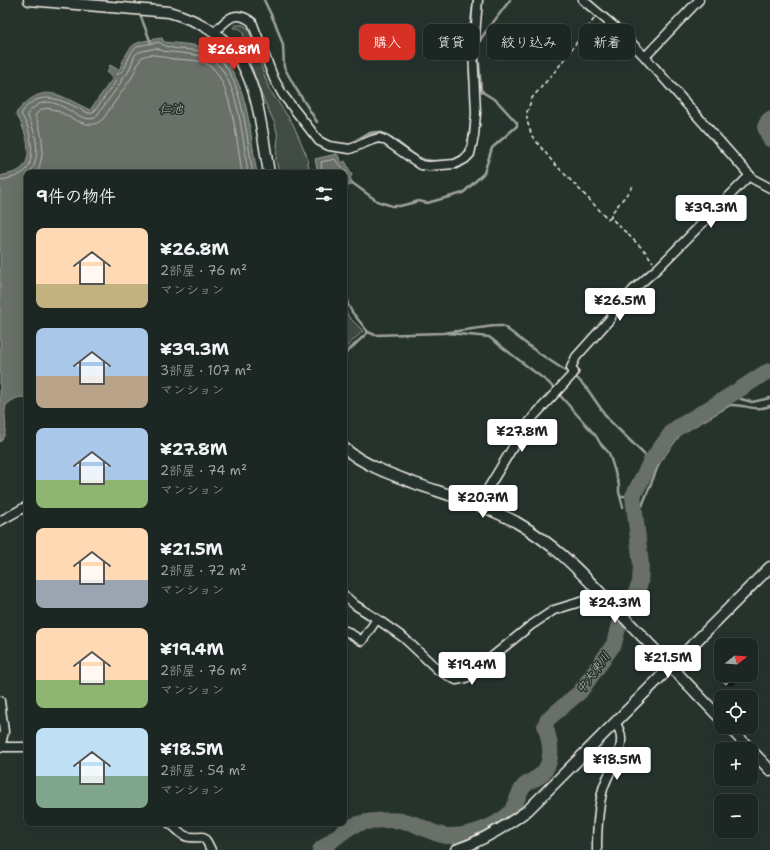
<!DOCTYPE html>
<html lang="ja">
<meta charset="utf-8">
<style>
:root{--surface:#1c2622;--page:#29322f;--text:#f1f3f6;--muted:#a0a5a5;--line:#3a4340;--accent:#d93025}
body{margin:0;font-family:"Shantell Sans","Klee One",sans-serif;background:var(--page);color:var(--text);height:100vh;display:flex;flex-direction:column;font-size:15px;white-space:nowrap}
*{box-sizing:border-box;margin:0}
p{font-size:13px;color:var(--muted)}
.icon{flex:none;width:22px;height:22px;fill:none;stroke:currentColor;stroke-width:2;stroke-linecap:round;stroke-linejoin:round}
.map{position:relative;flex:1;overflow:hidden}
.side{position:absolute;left:24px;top:170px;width:323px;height:656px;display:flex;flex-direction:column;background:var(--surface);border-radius:8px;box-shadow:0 4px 16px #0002,0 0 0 1px var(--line)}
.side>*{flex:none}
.guide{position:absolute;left:359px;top:24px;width:351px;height:36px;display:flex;gap:8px}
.needle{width:26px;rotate:73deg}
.tools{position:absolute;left:714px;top:638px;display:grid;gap:8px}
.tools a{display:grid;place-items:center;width:44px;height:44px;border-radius:8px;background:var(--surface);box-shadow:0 4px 16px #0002,0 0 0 1px var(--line);font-size:20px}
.price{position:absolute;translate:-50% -34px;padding:0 9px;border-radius:4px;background:#fff;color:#222;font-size:13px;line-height:26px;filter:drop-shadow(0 1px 2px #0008)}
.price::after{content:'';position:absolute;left:50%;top:24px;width:12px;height:9px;margin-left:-6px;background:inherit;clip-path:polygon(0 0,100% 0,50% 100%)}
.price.on{background:var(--accent);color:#fff}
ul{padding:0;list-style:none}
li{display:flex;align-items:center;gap:12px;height:100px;padding:0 12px}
li span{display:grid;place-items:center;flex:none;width:112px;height:80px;border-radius:8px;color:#555}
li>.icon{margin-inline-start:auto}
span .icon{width:48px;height:48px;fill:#fffc;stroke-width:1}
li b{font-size:17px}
h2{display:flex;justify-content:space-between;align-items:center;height:48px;padding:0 12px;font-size:17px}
.tag{padding:0 14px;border-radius:8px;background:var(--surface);box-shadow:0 4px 16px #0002,0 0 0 1px var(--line);font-size:14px;line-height:36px}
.tag.on{background:var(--accent);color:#fff}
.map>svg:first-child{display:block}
.green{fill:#414b45;stroke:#9a9e96}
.water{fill:#676f68;stroke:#9fa39b}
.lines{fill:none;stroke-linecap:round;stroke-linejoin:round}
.shore{stroke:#bcbdb5;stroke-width:1}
.stream{stroke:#9fa39b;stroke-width:2.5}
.river{stroke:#676f68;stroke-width:16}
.building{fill:#525c55;stroke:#f4f1e8;filter:url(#shadow)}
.minor-casing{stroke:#f4f1e8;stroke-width:11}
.tertiary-casing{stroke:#f4f1e8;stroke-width:13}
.path{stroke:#f4f1e8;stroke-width:1.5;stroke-dasharray:4 3;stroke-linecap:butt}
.minor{stroke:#26332d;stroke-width:8}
.tertiary{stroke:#26332d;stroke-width:10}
.labels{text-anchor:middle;stroke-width:3;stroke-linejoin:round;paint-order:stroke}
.water-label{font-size:12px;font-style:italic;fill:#bcbdb5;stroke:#26332d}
</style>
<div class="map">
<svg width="770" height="850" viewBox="0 0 770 850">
<defs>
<filter id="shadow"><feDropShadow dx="3.5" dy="3.5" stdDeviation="1" flood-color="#0009"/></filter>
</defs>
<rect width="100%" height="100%" fill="#26332d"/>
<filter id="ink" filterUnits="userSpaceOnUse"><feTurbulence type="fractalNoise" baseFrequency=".025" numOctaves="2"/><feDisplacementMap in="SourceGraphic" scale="8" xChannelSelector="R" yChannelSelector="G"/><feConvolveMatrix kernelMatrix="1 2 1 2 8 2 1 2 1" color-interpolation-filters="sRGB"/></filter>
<g filter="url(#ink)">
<path class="green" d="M235,25h8l5,3 21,61 24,35 13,30 4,19h-31l-3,-13 2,-23 -3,-13 -13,-28 -11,-30 -8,-33c-2,-5 -4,-5 -10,-5z
M344,306l4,10 15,15 -19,18z"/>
<path class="water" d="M162,38l2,4c16,2 34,2 49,8 7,3 13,10 17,17 20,32 20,70 27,106h-230v225c-8,-3 -15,2 -21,7 -4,14 5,23 -6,37v-266c7,-2 18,-3 23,-9 12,-14 0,-41 -7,-54 28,-33 42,-18 74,-3l23,-32 -6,-5 3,-8 9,5c13,-29 12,-27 43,-32z
M337,154l5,9 3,-2 7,14 -2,3 3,5 -1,2 -8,2v-14h-26l-3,-14z"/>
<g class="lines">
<path class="shore" d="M30,173c12,-17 6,-41 -3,-58 2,-4 5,-6 9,-9 20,-15 41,18 59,12l25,-34 2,-6 6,-5 7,-18 4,-3 17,-4 7,3c12,2 39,3 48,8 28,17 32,84 37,114
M37,173c8,-19 7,-39 -2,-57 15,-26 47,24 68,3l29,-42 9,-19c9,-7 21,-1 32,1 10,1 24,0 34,5 24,11 31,85 35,109
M322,173l-1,-11 14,-3 4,6 4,2 4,6 -1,8 -2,2
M0,180c9,-1 20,-4 26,-10 9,-9 5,-34 1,-45 -2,-4 -4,-8 -6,-11 18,-29 44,-12 67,-1h5l23,-32 1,-7c12,-3 9,-21 20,-27 5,-3 15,-3 22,-5 12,11 38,5 53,12 31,14 35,90 41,119"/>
<path class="stream" d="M135,0l3,7
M264,0l12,25 7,20 1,22 11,20 22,35
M139,12l12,31
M470,80l-1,-44 5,-36
M355,141c7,-4 15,-10 23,-9 16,3 29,21 44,27 7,3 16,2 24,2 24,-1 22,-20 25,-38
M351,182l26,19 15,5h8l19,-5 8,2 36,-10 21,-20 8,-25 25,-22v-3l-20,-22 -13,-8 -3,-3 -3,-40 1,-7 3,-6 28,-37
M344,284l4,21 4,7 16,20
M448,333l41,4 60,46 47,53 4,7 9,10 10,32v7l4,15
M344,355l24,-23 7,3 68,-2 51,-7h9l34,26 41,27 10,11 20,29 43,42
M741,399l11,3 18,-4
M620,496h13
M642,506l18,-45 20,-27 50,-29c15,-1 25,7 40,1"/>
<path class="river" d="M770,119l-2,2 -3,6 5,12
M320,850c9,-7 23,-19 32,-24 14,-6 45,-8 60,-3 10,4 24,12 34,13 20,1 47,-8 62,-21 8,-7 9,-21 16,-29 5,-5 13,-7 18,-12 13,-14 8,-33 3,-49l3,-6 32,-27 34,-48 5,-20 15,-27 6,-14 1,-18 -8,-69 18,-35 21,-29 6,-5 56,-34 31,-20 5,-2"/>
</g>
<path class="building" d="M717,675h18l-9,9z"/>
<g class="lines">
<defs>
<path id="minor" d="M583,0l40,34 22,23
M699,0l-54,57 108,122 17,9
M215,32c12,-13 20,-23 37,-10l22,57 9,16 36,46 10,5 21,3 22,-9 7,-2 6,2 36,25 8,1 26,-2 10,-5 5,-5 4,-18 2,-23 -3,-64 2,-14 3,-35
M478,505l44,-73 12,-16 39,-42 1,-2 -3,-4 5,-11 35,-39 1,-4 21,-24 25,-22 92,-93
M0,521l27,-15
M344,595l11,10 22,14
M344,632l2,-1 16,10 15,-22 27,19 34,32 18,10 10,-2 64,-52 24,-16 49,-15
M0,701l4,31 -4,16
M0,747h27
M169,823c17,12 9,15 34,14l4,5 4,8
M597,850c0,-20 1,-42 6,-61 6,-21 29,-46 12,-66"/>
<path id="tertiary" d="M29,0l140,12c87,24 87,85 100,161
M344,448c20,17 46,26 70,35 34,12 70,22 102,39 42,24 67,53 100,87 35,37 70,73 105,110
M729,727l21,22
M751,750l19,20
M456,850c26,-9 49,-23 72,-40l242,-243"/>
</defs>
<use href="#minor" class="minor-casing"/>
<use href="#tertiary" class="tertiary-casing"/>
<path class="path" d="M594,19l-37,50 -25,29 -5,14v9l5,15 20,25 56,58 3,-1 34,33 8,11
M611,218v-4l23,-29"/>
<use href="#minor" class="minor"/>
<use href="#tertiary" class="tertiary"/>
</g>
</g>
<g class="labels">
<g class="water-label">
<text x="171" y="113">仁池</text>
<text transform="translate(593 673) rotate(-53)" y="4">中大束川</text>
</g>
</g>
</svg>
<div class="tools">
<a><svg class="needle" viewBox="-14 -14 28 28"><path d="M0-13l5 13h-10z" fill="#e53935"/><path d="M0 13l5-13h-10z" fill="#a0a5a5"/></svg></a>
<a><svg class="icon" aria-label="locate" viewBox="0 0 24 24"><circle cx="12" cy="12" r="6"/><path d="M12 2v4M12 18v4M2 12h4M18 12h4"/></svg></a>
<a>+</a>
<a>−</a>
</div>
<b class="price on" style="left:234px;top:71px">¥26.8M</b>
<b class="price" style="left:711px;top:229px">¥39.3M</b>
<b class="price" style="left:620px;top:322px">¥26.5M</b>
<b class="price" style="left:522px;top:453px">¥27.8M</b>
<b class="price" style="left:483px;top:519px">¥20.7M</b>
<b class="price" style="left:615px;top:624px">¥24.3M</b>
<b class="price" style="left:668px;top:679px">¥21.5M</b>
<b class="price" style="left:472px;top:686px">¥19.4M</b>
<b class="price" style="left:617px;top:781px">¥18.5M</b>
<div class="guide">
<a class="tag on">購入</a>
<a class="tag">賃貸</a>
<a class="tag">絞り込み</a>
<a class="tag">新着</a>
</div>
<section class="side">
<h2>9件の物件<svg class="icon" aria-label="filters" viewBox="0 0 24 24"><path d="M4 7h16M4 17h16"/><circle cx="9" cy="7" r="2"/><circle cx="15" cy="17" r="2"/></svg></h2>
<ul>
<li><span style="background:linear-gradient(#ffd9b3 70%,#c2b280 0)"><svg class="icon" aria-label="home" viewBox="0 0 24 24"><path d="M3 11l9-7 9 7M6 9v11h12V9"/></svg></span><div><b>¥26.8M</b><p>2部屋 · 76 m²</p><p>マンション</p></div></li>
<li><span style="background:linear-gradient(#a9c7e8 60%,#b9a48a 0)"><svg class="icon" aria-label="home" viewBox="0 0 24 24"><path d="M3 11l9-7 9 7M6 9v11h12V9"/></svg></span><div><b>¥39.3M</b><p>3部屋 · 107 m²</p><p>マンション</p></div></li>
<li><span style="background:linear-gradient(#a9c7e8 65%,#8fb573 0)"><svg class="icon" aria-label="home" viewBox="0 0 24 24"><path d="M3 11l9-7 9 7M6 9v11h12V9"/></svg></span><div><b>¥27.8M</b><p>2部屋 · 74 m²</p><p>マンション</p></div></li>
<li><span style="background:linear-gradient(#ffd9b3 65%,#9aa5b1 0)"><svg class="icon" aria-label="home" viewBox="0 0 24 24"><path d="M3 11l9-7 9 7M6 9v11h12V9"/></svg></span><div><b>¥21.5M</b><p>2部屋 · 72 m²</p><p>マンション</p></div></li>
<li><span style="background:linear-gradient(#ffd9b3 65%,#8fb573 0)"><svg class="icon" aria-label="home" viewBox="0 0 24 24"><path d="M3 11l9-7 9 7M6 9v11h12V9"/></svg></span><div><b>¥19.4M</b><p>2部屋 · 76 m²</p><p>マンション</p></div></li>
<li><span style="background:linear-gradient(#bfe0f5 60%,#7fa58c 0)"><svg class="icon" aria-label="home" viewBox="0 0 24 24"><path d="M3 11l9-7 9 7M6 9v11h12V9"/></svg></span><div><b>¥18.5M</b><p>2部屋 · 54 m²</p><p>マンション</p></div></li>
</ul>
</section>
</div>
